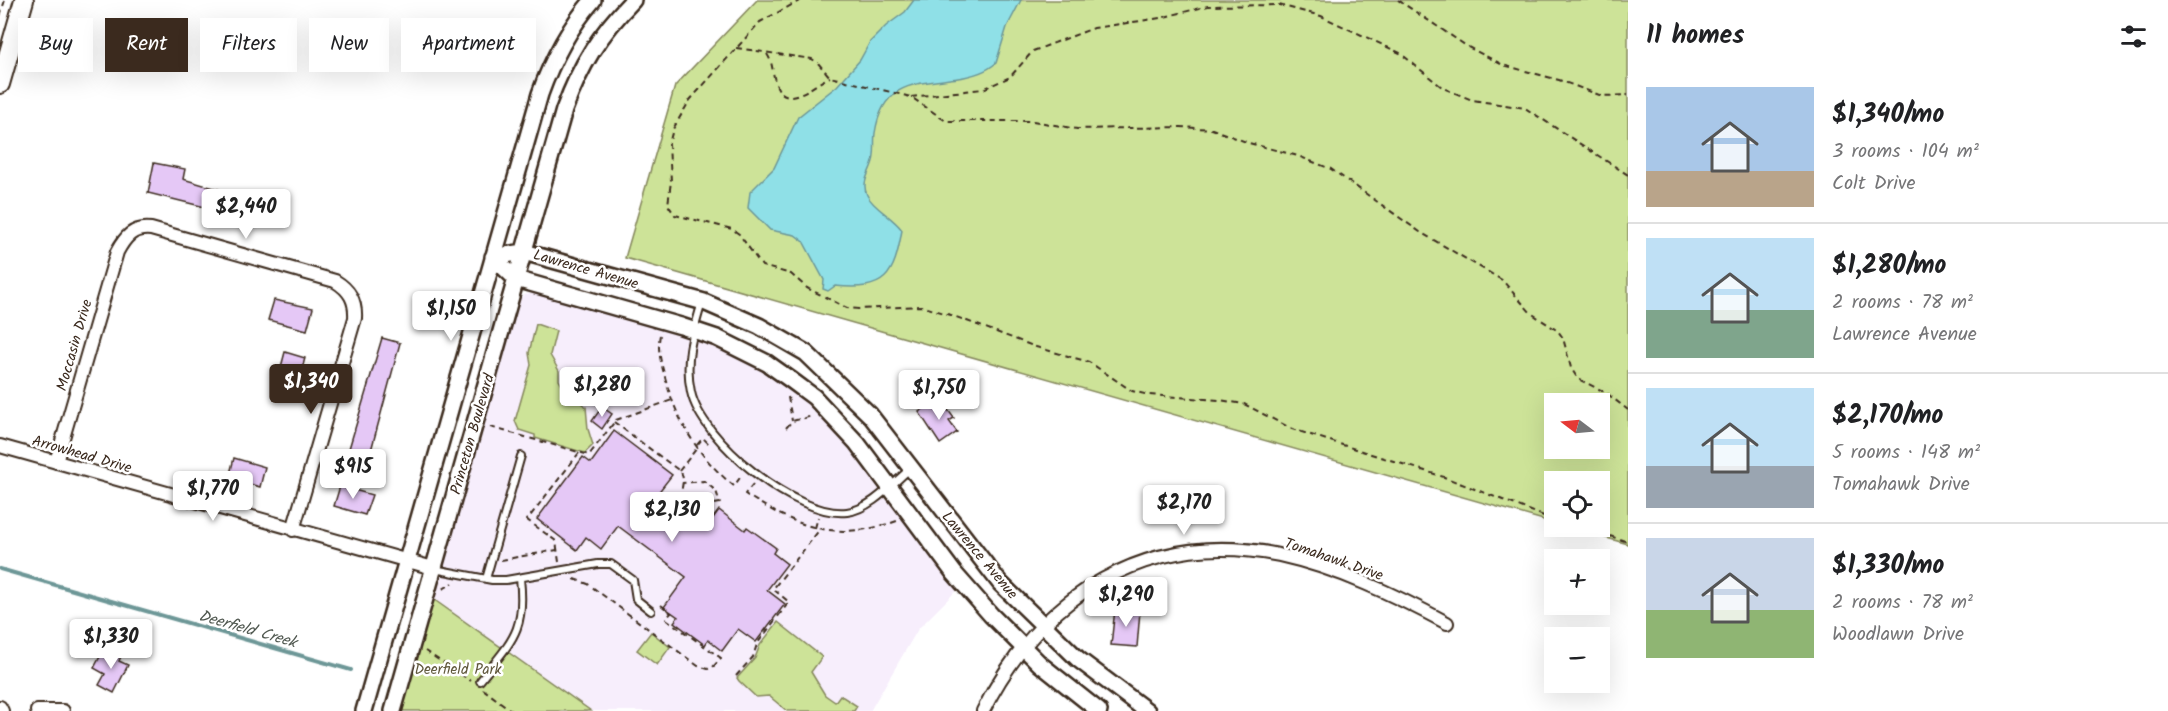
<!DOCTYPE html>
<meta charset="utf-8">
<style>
:root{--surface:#fff;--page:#f6f6f6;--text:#202124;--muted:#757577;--line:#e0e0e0;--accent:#3b2a1e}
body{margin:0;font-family:Kalam,sans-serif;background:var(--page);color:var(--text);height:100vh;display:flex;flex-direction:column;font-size:22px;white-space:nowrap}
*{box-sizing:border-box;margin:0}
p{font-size:20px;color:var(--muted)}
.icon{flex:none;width:33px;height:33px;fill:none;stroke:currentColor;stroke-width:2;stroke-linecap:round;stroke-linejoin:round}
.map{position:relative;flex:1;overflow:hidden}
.panel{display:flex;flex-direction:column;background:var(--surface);width:540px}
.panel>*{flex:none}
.hud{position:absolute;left:18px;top:18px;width:570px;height:54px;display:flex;gap:12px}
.needle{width:39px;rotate:286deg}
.controls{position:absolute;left:1544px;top:393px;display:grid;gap:12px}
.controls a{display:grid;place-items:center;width:66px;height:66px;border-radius:0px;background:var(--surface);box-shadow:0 6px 24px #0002;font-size:30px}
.price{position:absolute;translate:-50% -51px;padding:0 14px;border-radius:6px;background:#fff;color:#222;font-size:20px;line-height:39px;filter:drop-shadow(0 2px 3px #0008)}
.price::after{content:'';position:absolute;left:50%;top:36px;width:18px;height:14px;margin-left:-9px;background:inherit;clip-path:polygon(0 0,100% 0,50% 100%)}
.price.active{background:var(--accent);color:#fff}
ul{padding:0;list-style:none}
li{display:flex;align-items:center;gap:18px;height:150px;padding:0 18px}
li+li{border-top:2px solid var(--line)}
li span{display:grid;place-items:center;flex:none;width:168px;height:120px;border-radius:0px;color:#555}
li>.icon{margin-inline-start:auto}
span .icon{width:72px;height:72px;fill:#fffc;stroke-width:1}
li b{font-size:26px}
h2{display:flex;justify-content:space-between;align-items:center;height:72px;padding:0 18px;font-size:26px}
.tag{padding:0 21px;border-radius:0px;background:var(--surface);box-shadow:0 6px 24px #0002;font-size:21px;line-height:54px}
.tag.active{background:var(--accent);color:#fff}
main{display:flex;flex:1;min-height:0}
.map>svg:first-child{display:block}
.built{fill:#f7eefc}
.green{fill:#cde398;stroke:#84865b;stroke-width:1.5;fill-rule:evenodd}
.water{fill:#8fe0e7;stroke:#6d9797;stroke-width:1.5}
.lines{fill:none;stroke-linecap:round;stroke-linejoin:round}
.stream{stroke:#6d9797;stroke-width:4}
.building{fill:#e5c8f6;stroke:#3b2a1e;stroke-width:1.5}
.service-casing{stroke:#3b2a1e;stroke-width:10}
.minor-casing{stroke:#3b2a1e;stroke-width:16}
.tertiary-casing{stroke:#3b2a1e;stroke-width:20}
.secondary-casing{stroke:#3b2a1e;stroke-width:22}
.path{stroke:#3b2a1e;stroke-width:2;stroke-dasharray:6 4.5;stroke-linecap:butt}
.service{stroke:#fff;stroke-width:6}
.minor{stroke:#fff;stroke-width:12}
.tertiary{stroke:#fff;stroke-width:15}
.secondary{stroke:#fff;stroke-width:18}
.labels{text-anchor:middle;stroke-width:5;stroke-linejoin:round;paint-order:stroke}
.street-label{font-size:15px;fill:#3b2a1e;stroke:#fff}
.park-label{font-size:15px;fill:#60583c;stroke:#fff}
.water-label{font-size:16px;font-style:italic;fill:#505850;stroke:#fff}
</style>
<main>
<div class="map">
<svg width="1628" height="711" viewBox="0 0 1628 711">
<rect width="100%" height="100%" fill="#fff"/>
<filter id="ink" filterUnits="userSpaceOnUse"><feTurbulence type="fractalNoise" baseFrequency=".0167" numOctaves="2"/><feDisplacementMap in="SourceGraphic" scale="12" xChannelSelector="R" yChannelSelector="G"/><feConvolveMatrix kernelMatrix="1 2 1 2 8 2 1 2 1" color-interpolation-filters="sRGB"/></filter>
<g filter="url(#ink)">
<path class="built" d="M538,292l134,39 65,24 26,15 40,28 20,18 32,37 103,136 -40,40 -48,82h-279l-158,-112 83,-290 3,-9 5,-5z"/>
<path class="green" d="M757,0h871v544l-61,-17 32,-1v-44h-45v41l-929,-265 50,-172zM1554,404h45v44h-45z
M536,324l20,7 -6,24 9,16v9l8,14 13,6 6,7 2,22 5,16 -8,8 -50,-15v-3l-16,-5 -4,-9 16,-56 -2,-12z
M433,599l158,112h-191z
M778,622l44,35 -11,15 14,23 10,7 5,-7 17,11 -3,5h-67l-18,-15 -13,1 -17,-16 -2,-3 18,-20 5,-13z
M651,632l19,15 -13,18 -20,-15z"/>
<path class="water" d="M914,0h107l-14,27 -11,36c-10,9 -24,13 -38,15 -42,6 -75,3 -83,55 -1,7 0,15 -1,23 -1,14 -14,24 -7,39 6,13 26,22 35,35 -8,47 -16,61 -67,56l-7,5 -5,-2 1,-9 -21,-39 -8,-6 -25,-5 -22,-22 2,-16 24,-24 24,-51 39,-31 23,-26 10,-18 16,-16 19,-14z"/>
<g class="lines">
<path class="stream" d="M0,569l351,101"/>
</g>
<path class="building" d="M154,163l31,6 -2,10 48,14 -6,19 -77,-19z
M274,300l39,8 -6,22 -39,-10z
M382,338l18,5 -31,115 -21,-6z
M285,352l20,6 -10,37 -20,-5z
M939,398l15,20 -5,3 8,11 -17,12 -21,-32z
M602,407l10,7 -10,15 -10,-8z
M614,431l58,44 -15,19 47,36 15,-20 26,20 2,-3 29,21 -3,5 14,11 -20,26 18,14 -29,38 -18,-13 -16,22 -14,-11 -3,5 -31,-23 4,-5 -14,-10 22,-30 -68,-51 -17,23 -15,-12 -9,13 -40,-31 46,-62 8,6z
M234,458l31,9 -5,20 -31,-9z
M340,486l32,9 -7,20 -31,-9z
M1115,609l25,2 -3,36 -26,-2z
M103,651l7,3 1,-3 10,5 -2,5 9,4 -14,28 -15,-8 6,-11 -11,-6z"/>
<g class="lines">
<defs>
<path id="service" d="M702,302c-9,31 -18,58 -11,90 10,48 106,126 156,120 24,-3 46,-29 64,-44
M434,569l58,11h14l92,-16h13l22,16 3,19 15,12
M486,579l35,-123
M480,681c32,-41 46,-49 40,-103"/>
<path id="minor" d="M0,446l433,122
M56,462l61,-210c8,-15 16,-25 34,-23l184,52c15,9 21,20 20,37l-62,212
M0,707l2,4
M37,711h26
M983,711c57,-116 166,-183 296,-156 59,13 116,40 168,68"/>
<path id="tertiary" d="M493,257l31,-5 180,50 55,24 47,27 64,62 130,168 78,76 69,52
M493,257l23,22 165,47 36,12 50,25 24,17 23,17 43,46 97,130 37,42 49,49 59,47
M364,711l176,-617c12,-34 29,-66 53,-94
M393,711l171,-601c17,-46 35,-75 69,-110"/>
<path id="secondary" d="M0,84l24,-84"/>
</defs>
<use href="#service" class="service-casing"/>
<use href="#minor" class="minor-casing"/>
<use href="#tertiary" class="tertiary-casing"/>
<use href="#secondary" class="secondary-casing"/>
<path class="path" d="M801,0l-41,22 -70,78 -17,29 -4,15 2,37 -3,24 7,10 57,14 7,5 23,32 29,8 16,14 40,20 12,1 62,-3 30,9 85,32 53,15 43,29 17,4 71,5 24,4 48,25 152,48 110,43
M1398,0l70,47 35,18 56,15 43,16 26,-1
M0,16l5,-16
M736,48l76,11 6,4 12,14 81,20 35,24h87l44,8 104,-2 31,2 37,14 49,13 33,13 89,63 82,48 29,33 27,18 5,7 8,30 7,11 27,13 23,18
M767,54c6,9 5,17 8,27 9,33 40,2 55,-4
M911,97l72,-8 27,-12 23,-26 61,-23 66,-10 48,-12 71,-1 42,11 79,37 43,35 29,12 53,8 103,67
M660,335c-3,14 1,28 5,42 11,43 33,80 69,109l8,-11
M788,397l4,24
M614,422l67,50c6,11 -5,22 4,32l10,3 25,-4 -4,-12 -12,-10 -22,2
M490,427l99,28 27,-35 56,-20
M786,428l6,-7 21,-5
M697,445l6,-7 7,7
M679,471l18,-23
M753,484l-8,10c53,34 90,48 152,27
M1580,526l48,16
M815,528l3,-11
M501,560l56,-10
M559,562l-3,-21 -29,-21 52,-67
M574,579l14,5 110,82 10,3 5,-2 8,-9 -55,-39 5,-6 -10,-8
M443,589l10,-6
M425,651l46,30
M736,676l17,-19 4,-13 32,-42 -16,-13 47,-60
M483,689l29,22"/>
<use href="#service" class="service"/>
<use href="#minor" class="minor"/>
<use href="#tertiary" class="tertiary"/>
<use href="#secondary" class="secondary"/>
</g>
</g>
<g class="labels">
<g class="street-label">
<text transform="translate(586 269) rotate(16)" y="5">Lawrence Avenue</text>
<text transform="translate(74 345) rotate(-74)" y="5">Moccasin Drive</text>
<text transform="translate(472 434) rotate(-74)" y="5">Princeton Boulevard</text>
<text transform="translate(82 454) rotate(16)" y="5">Arrowhead Drive</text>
<text transform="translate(980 555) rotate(50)" y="5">Lawrence Avenue</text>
<text transform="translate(1334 559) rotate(19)" y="5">Tomahawk Drive</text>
</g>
<g class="park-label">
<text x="458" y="674">Deerfield Park</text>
</g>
<g class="water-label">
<text transform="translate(248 628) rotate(16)" y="6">Deerfield Creek</text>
</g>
</g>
</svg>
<div class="controls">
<a><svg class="needle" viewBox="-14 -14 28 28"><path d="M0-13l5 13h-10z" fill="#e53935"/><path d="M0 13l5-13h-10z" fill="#757577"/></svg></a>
<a><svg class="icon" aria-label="locate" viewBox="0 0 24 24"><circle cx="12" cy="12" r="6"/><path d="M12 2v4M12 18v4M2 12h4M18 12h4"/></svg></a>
<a>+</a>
<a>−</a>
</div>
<b class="price" style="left:246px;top:240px">$2,440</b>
<b class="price" style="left:451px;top:342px">$1,150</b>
<b class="price active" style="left:311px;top:415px">$1,340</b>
<b class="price" style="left:602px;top:418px">$1,280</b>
<b class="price" style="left:939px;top:421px">$1,750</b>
<b class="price" style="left:353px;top:500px">$915</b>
<b class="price" style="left:213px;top:522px">$1,770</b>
<b class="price" style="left:1184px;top:536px">$2,170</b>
<b class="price" style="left:672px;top:543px">$2,130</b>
<b class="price" style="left:1126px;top:628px">$1,290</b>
<b class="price" style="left:111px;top:670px">$1,330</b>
<div class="hud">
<a class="tag">Buy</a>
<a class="tag active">Rent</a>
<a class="tag">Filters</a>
<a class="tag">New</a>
<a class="tag">Apartment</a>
</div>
</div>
<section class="panel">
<h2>11 homes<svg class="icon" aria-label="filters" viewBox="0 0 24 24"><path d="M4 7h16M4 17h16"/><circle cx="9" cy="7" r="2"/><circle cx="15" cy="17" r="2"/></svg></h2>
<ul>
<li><span style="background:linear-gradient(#a9c7e8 70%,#b9a48a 0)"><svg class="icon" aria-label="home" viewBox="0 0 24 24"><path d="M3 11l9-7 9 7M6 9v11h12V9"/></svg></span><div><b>$1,340/mo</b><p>3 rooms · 104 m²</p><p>Colt Drive</p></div></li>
<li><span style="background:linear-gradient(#bfe0f5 60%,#7fa58c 0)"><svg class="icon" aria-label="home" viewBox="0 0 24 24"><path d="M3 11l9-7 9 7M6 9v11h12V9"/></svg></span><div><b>$1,280/mo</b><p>2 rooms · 78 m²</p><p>Lawrence Avenue</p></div></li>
<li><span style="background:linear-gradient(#bfe0f5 65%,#9aa5b1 0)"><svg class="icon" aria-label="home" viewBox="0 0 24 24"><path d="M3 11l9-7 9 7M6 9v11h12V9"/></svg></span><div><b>$2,170/mo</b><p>5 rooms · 148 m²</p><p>Tomahawk Drive</p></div></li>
<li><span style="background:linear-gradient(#c9d6e8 60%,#8fb573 0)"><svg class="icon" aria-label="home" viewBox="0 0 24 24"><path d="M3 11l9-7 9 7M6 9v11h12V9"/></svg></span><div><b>$1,330/mo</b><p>2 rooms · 78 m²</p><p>Woodlawn Drive</p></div></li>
</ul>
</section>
</main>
